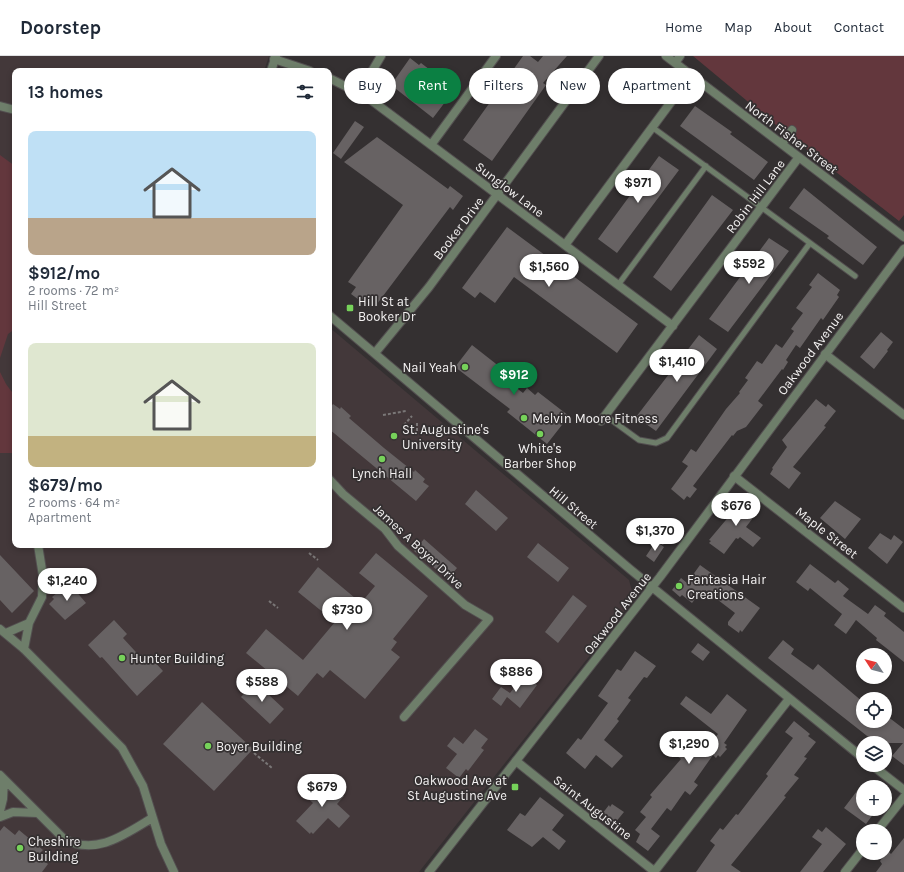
<!DOCTYPE html>
<meta charset="utf-8">
<style>
:root{--surface:#fff;--page:#f6f6f7;--text:#1f2937;--muted:#747a83;--line:#e0e1e3;--accent:#0b8043}
body{margin:0;font-family:Karla,sans-serif;background:var(--page);color:var(--text);height:100vh;display:flex;flex-direction:column;font-size:15px;white-space:nowrap}
*{box-sizing:border-box;margin:0}
p{font-size:13px;color:var(--muted)}
.icon{flex:none;width:22px;height:22px;fill:none;stroke:currentColor;stroke-width:2;stroke-linecap:round;stroke-linejoin:round}
.map{position:relative;flex:1;overflow:hidden}
.sheet{position:absolute;left:12px;top:12px;width:320px;height:480px;display:flex;flex-direction:column;background:var(--surface);border-radius:8px;box-shadow:0 2px 6px #0003}
.sheet>*{flex:none}
.banner{position:absolute;left:344px;top:12px;width:380px;height:36px;display:flex;gap:8px}
.needle{width:26px;rotate:306deg}
.buttons{position:absolute;left:856px;top:592px;display:grid;gap:8px}
.buttons a{display:grid;place-items:center;width:36px;height:36px;border-radius:50%;background:var(--surface);box-shadow:0 2px 6px #0003;font-size:20px}
.price{position:absolute;translate:-50% -34px;padding:0 9px;border-radius:14px;background:#fff;color:#222;font-size:13px;line-height:26px;filter:drop-shadow(0 1px 2px #0008)}
.price::after{content:'';position:absolute;left:50%;top:24px;width:12px;height:9px;margin-left:-6px;background:inherit;clip-path:polygon(0 0,100% 0,50% 100%)}
.price.active{background:var(--accent);color:#fff}
ul{padding:0;list-style:none}
li{display:grid;align-content:center;gap:8px;height:212px;padding:0 16px}
li span{display:grid;place-items:center;height:124px;border-radius:8px;color:#555}
li>.icon{margin-inline-start:auto}
span .icon{width:72px;height:72px;fill:#fffc;stroke-width:1}
li b{font-size:17px}
h2{display:flex;justify-content:space-between;align-items:center;height:48px;padding:0 16px;font-size:17px}
.chip{padding:0 14px;border-radius:18px;background:var(--surface);box-shadow:0 2px 6px #0003;font-size:14px;line-height:36px}
.chip.active{background:var(--accent);color:#fff}
header{display:flex;align-items:center;gap:24px;box-sizing:border-box;height:56px;padding:0 20px;background:var(--surface);border-bottom:1px solid var(--line)}
header strong{font-size:19px}
nav{display:flex;gap:22px;margin-inline-start:auto;font-size:14px}
.map>svg:first-child{display:block}
.built{fill:#43383a}
.green{fill:#63373d}
.building{fill:#676263}
.lines{fill:none;stroke-linecap:round;stroke-linejoin:round}
.service-casing{stroke:#534f50;stroke-width:7}
.minor-casing{stroke:#534f50;stroke-width:10}
.tertiary-casing{stroke:#534f50;stroke-width:10}
.path{stroke:#7a7777;stroke-width:2;stroke-dasharray:3 2;stroke-linecap:butt}
.service{stroke:#6e7e6a;stroke-width:5}
.minor{stroke:#6e7e6a;stroke-width:8}
.tertiary{stroke:#6e7e6a;stroke-width:8}
.poi-dot{fill:#76d25a;stroke:#343031;stroke-width:1.5}
.labels{text-anchor:middle;stroke-width:3.5;stroke-linejoin:round;paint-order:stroke}
.street-label{font-size:13px;fill:#f3f1f1;stroke:#343031}
.poi-label{font-size:13px;fill:#f3f1f1;stroke:#343031;text-anchor:start}
</style>
<header>
<strong>Doorstep</strong>
<nav><a>Home</a><a>Map</a><a>About</a><a>Contact</a></nav>
</header>
<div class="map">
<svg width="904" height="816" viewBox="0 0 904 816">
<rect width="100%" height="100%" fill="#343031"/>
<path class="built" d="M0,0h269l-5,15h-249v474h314v-218l300,253 4,15 -1,7 -213,270h-419z"/>
<path class="green" d="M693,0h211v159l-5,6 -117,-91z
M0,99l15,11v163l-7,5 -8,24z
M0,316l6,12 9,12v57h-15z"/>
<path class="building" d="M523,0h7l8,6 5,-6h24l-24,27 3,2 -54,76 -29,-21z
M410,2l9,7 2,-2 34,26 -22,29 -42,-33z
M695,50l37,26 -2,2 38,28 -14,18 -74,-54z
M355,65l9,6 -23,32 -8,-6z
M377,81l71,52 2,-3 13,10 -10,14 -3,-3 -73,97 -7,-6 -4,7 -15,-11 5,-7 -8,-5 55,-77 -59,-43z
M659,100l20,14 -62,83 -19,-14z
M804,132l73,59 -14,18 -36,-27 2,-2 -40,-28z
M712,139l21,15 -62,81 -18,-14z
M507,171l131,97 -21,29 -103,-76 -19,26 -15,-11 -5,6 -13,-10z
M769,182l20,13 -61,81 -19,-13z
M818,217l22,17 -3,5 2,2 -16,23 -2,-2 -21,30 -4,-3 -10,15 2,2 -5,8 -1,-1 -24,32 5,4 -17,22 -9,4 -4,5 -1,-1 -39,51 4,3 -7,9 -3,-2 -3,4 -13,-11 17,-23 -6,-4 9,-13 5,3 30,-43 14,-16 -1,-1 9,-12 -3,-2 12,-17 5,3 14,-20 6,4 12,-17 -3,-2 12,-16 -7,-5 16,-21 -3,-2z
M881,276l12,10 -6,8 1,1 -14,18 -14,-12z
M699,279l18,14 -61,82 -20,-14z
M472,289l28,22 -4,5 27,21 4,-5 8,7 3,-3 31,24 -22,28 -40,-32 3,-3 -55,-42z
M816,343l10,8 2,-3 8,7 -12,15 2,1 -33,40 8,6 -12,16 -19,-15 3,-5 -1,-1 15,-21 -5,-7z
M333,348l7,5 1,-2 10,9 -2,2 35,30 30,24 1,-2 10,9 -2,3 6,4 -13,15 -87,-72v-20z
M476,434l32,28 -12,13 -31,-27z
M740,440l19,14 -13,17 15,11 -8,9 -13,-10 -2,2 -2,-1 -12,16 -15,-11 2,-2 -2,-1 27,-32 -3,-3z
M835,445l26,18 -16,20 -25,-21z
M658,471l12,8 -7,10 -12,-8z
M880,477l11,7 3,-5 9,7 -16,22 -19,-16z
M424,483l33,29 -9,11 -34,-28z
M656,485l8,6 -10,15 -8,-6z
M538,487l31,25 -11,14 -31,-25z
M376,497l52,43 -35,43 4,3 -6,8 9,7 -35,42 -35,-29 -7,8 -6,-5 -19,23 -52,-43 20,-24 37,31 32,-38 -37,-30 20,-25 43,36 14,-17 -16,-13z
M0,499l34,36 -22,22 -12,-13z
M810,508l25,19 3,-3 11,9 -6,7 25,18 7,-9 11,8 -2,3 20,16v30l-28,-22 1,-2 -21,-18 -10,14 -12,-9 8,-11 -32,-26 -2,3 -12,-9z
M700,509l60,43 -18,24 -2,-2 -1,3 -11,-8v-3l7,-9 -30,-23 -1,2 -3,-1 -9,12 -10,-8 -2,2 -8,-7 9,-12 6,5z
M69,527l17,20 -21,17 -16,-16 5,-5 -2,-2z
M573,539l14,11 -29,37 -13,-11z
M114,564l13,14 -4,4 23,25 5,-5 12,13 -26,25 -35,-39 -2,1 -12,-13z
M783,584l11,9 -3,5 22,16 5,-6 45,38v19h22l2,-5 17,13v36l-12,-9 11,-13h-27l-108,-85z
M698,587l12,9 -7,9 -12,-9z
M635,595l21,15 -9,12 -3,-1 -16,21 3,2 -14,19 2,2 -15,19 19,16 -11,12 -16,-13 -11,14 -19,-16 12,-15 3,2 27,-37 -10,-7 19,-27 4,2z
M524,619l13,10 -17,23 -13,-11 -6,9 -9,-7 9,-12 9,6z
M255,626l29,27 -14,15 -29,-27z
M727,638l20,16 -23,33 3,2 -2,2 2,2 -7,8 -2,-2 -2,3 -3,-3 -19,27 4,3 -8,10 -5,-4 -14,20 -4,-3 -16,21 9,7 -12,15 -12,-9 4,-8 -5,-4 11,-13 -6,-5 12,-15 -2,-2 31,-36 -4,-3 9,-12 15,11 17,-21 -38,-30 6,-8 25,18z
M202,646l51,47 -39,42 -51,-47z
M794,665l16,13 -2,2 8,6 -12,15 3,1 -13,17 5,3 -15,18 2,1 -55,68 10,7h-45l19,-27 -5,-4 10,-13 3,2 13,-16 2,1 30,-39 -2,-2 27,-36 -8,-6z
M475,673l13,10 -7,9 3,2 -16,21 -2,-2 -7,9 -13,-10 11,-14 -10,-8 7,-9 9,7z
M313,724l12,11 6,-7 13,12 -7,8 13,12 -11,12 -11,-10 -15,16 -2,-2 -1,2 -14,-13 17,-18 -12,-11z
M863,727v26h5l6,4 -8,11 -22,-16z
M540,741l24,18 -12,15 14,11 -7,9 -16,-13 -11,10 -25,-17 13,-17 5,3z
M612,748l12,8 -9,11 -13,-9 7,-9 1,2z
M4,770l11,9 4,-5 24,20 -5,5 10,9 -6,8h-42v-41z
M826,771l20,17 -23,28h-23l22,-28 -10,-7 6,-8 4,3z
M904,782v34h-28l6,-8 -2,-3 8,-10 3,3z"/>
<g class="lines">
<defs>
<path id="service" d="M652,71l203,149
M618,229l88,-119
M606,360l33,24 17,3 11,-5 143,-195"/>
<path id="minor" d="M666,0l238,181
M274,3l36,12
M675,7l5,-7
M329,22l38,19 306,229
M357,35l11,-13 13,-22
M0,50l15,4
M782,88l10,-14
M431,89l65,-89
M565,189l126,-170
M375,297l54,-66 170,-231
M825,298l79,61
M601,365l198,-264
M734,420l170,132
M329,423l14,15 42,35 13,17 67,59 24,14 -85,98
M0,573l24,20 98,99 21,38 18,58 13,28
M6,577l23,-10
M24,593l5,-26 13,-26 1,-21 -5,-31
M516,705l139,111
M0,719l64,64c32,17 60,-4 88,-21
M0,755l3,-12 1,-19
M0,761l13,-5 24,1
M877,775l27,-34
M654,816l135,-173
M845,816l18,-23"/>
<path id="tertiary" d="M271,15l5,-15
M329,259l302,255 232,188
M872,709l32,25
M429,816l231,-295 244,-328"/>
</defs>
<use href="#service" class="service-casing"/>
<use href="#minor" class="minor-casing"/>
<use href="#tertiary" class="tertiary-casing"/>
<path class="path" d="M383,359l23,-4
M404,369l8,-9
M417,375v-9
M309,497l9,7
M269,545l9,7
M254,697l18,15"/>
<use href="#service" class="service"/>
<use href="#minor" class="minor"/>
<use href="#tertiary" class="tertiary"/>
</g>
<g class="poi-dot">
<rect x="346" y="248" width="8" height="8" rx="2"/>
<circle cx="465" cy="311" r="4"/>
<circle cx="524" cy="362" r="4"/>
<circle cx="540" cy="378" r="4"/>
<circle cx="394" cy="380" r="4"/>
<circle cx="382" cy="403" r="4"/>
<circle cx="679" cy="530" r="4"/>
<circle cx="122" cy="602" r="4"/>
<circle cx="208" cy="690" r="4"/>
<rect x="511" y="727" width="8" height="8" rx="2"/>
<circle cx="20" cy="792" r="4"/>
</g>
<g class="labels">
<g class="street-label">
<text transform="translate(792 81) rotate(37)" y="5">North Fisher Street</text>
<text transform="translate(510 133) rotate(37)" y="5">Sunglow Lane</text>
<text transform="translate(755 140) rotate(-53)" y="5">Robin Hill Lane</text>
<text transform="translate(458 172) rotate(-53)" y="5">Booker Drive</text>
<text transform="translate(810 297) rotate(-53)" y="5">Oakwood Avenue</text>
<text transform="translate(574 451) rotate(40)" y="5">Hill Street</text>
<text transform="translate(827 476) rotate(38)" y="5">Maple Street</text>
<text transform="translate(419 490) rotate(43)" y="5">James A Boyer Drive</text>
<text transform="translate(617 557) rotate(-52)" y="5">Oakwood Avenue</text>
<text transform="translate(593 751) rotate(38)" y="5">Saint Augustine</text>
</g>
<g class="poi-label">
<text x="358" y="250">Hill St at<tspan x="358" dy="15">Booker Dr</tspan></text>
<text x="457" y="316" text-anchor="end">Nail Yeah</text>
<text x="532" y="367">Melvin Moore Fitness</text>
<text x="402" y="378">St. Augustine's<tspan x="402" dy="15">University</tspan></text>
<text x="540" y="397" text-anchor="middle">White's<tspan x="540" dy="15">Barber Shop</tspan></text>
<text x="382" y="422" text-anchor="middle">Lynch Hall</text>
<text x="687" y="528">Fantasia Hair<tspan x="687" dy="15">Creations</tspan></text>
<text x="130" y="607">Hunter Building</text>
<text x="216" y="695">Boyer Building</text>
<text x="507" y="729" text-anchor="end">Oakwood Ave at<tspan x="507" dy="15">St Augustine Ave</tspan></text>
<text x="28" y="790">Cheshire<tspan x="28" dy="15">Building</tspan></text>
</g>
</g>
</svg>
<div class="buttons">
<a><svg class="needle" viewBox="-14 -14 28 28"><path d="M0-13l5 13h-10z" fill="#e53935"/><path d="M0 13l5-13h-10z" fill="#747a83"/></svg></a>
<a><svg class="icon" aria-label="locate" viewBox="0 0 24 24"><circle cx="12" cy="12" r="6"/><path d="M12 2v4M12 18v4M2 12h4M18 12h4"/></svg></a>
<a><svg class="icon" aria-label="layers" viewBox="0 0 24 24"><path d="M12 4l9 5-9 5-9-5zM3 14l9 5 9-5"/></svg></a>
<a>+</a>
<a>−</a>
</div>
<b class="price" style="left:638px;top:148px">$971</b>
<b class="price" style="left:749px;top:229px">$592</b>
<b class="price" style="left:549px;top:232px">$1,560</b>
<b class="price" style="left:677px;top:327px">$1,410</b>
<b class="price active" style="left:514px;top:340px">$912</b>
<b class="price" style="left:736px;top:471px">$676</b>
<b class="price" style="left:655px;top:496px">$1,370</b>
<b class="price" style="left:67px;top:546px">$1,240</b>
<b class="price" style="left:347px;top:575px">$730</b>
<b class="price" style="left:516px;top:637px">$886</b>
<b class="price" style="left:262px;top:647px">$588</b>
<b class="price" style="left:689px;top:709px">$1,290</b>
<b class="price" style="left:322px;top:752px">$679</b>
<div class="banner">
<a class="chip">Buy</a>
<a class="chip active">Rent</a>
<a class="chip">Filters</a>
<a class="chip">New</a>
<a class="chip">Apartment</a>
</div>
<section class="sheet">
<h2>13 homes<svg class="icon" aria-label="filters" viewBox="0 0 24 24"><path d="M4 7h16M4 17h16"/><circle cx="9" cy="7" r="2"/><circle cx="15" cy="17" r="2"/></svg></h2>
<ul>
<li><span style="background:linear-gradient(#bfe0f5 70%,#b9a48a 0)"><svg class="icon" aria-label="home" viewBox="0 0 24 24"><path d="M3 11l9-7 9 7M6 9v11h12V9"/></svg></span><div><b>$912/mo</b><p>2 rooms · 72 m²</p><p>Hill Street</p></div></li>
<li><span style="background:linear-gradient(#dfe7d0 75%,#c2b280 0)"><svg class="icon" aria-label="home" viewBox="0 0 24 24"><path d="M3 11l9-7 9 7M6 9v11h12V9"/></svg></span><div><b>$679/mo</b><p>2 rooms · 64 m²</p><p>Apartment</p></div></li>
</ul>
</section>
</div>
